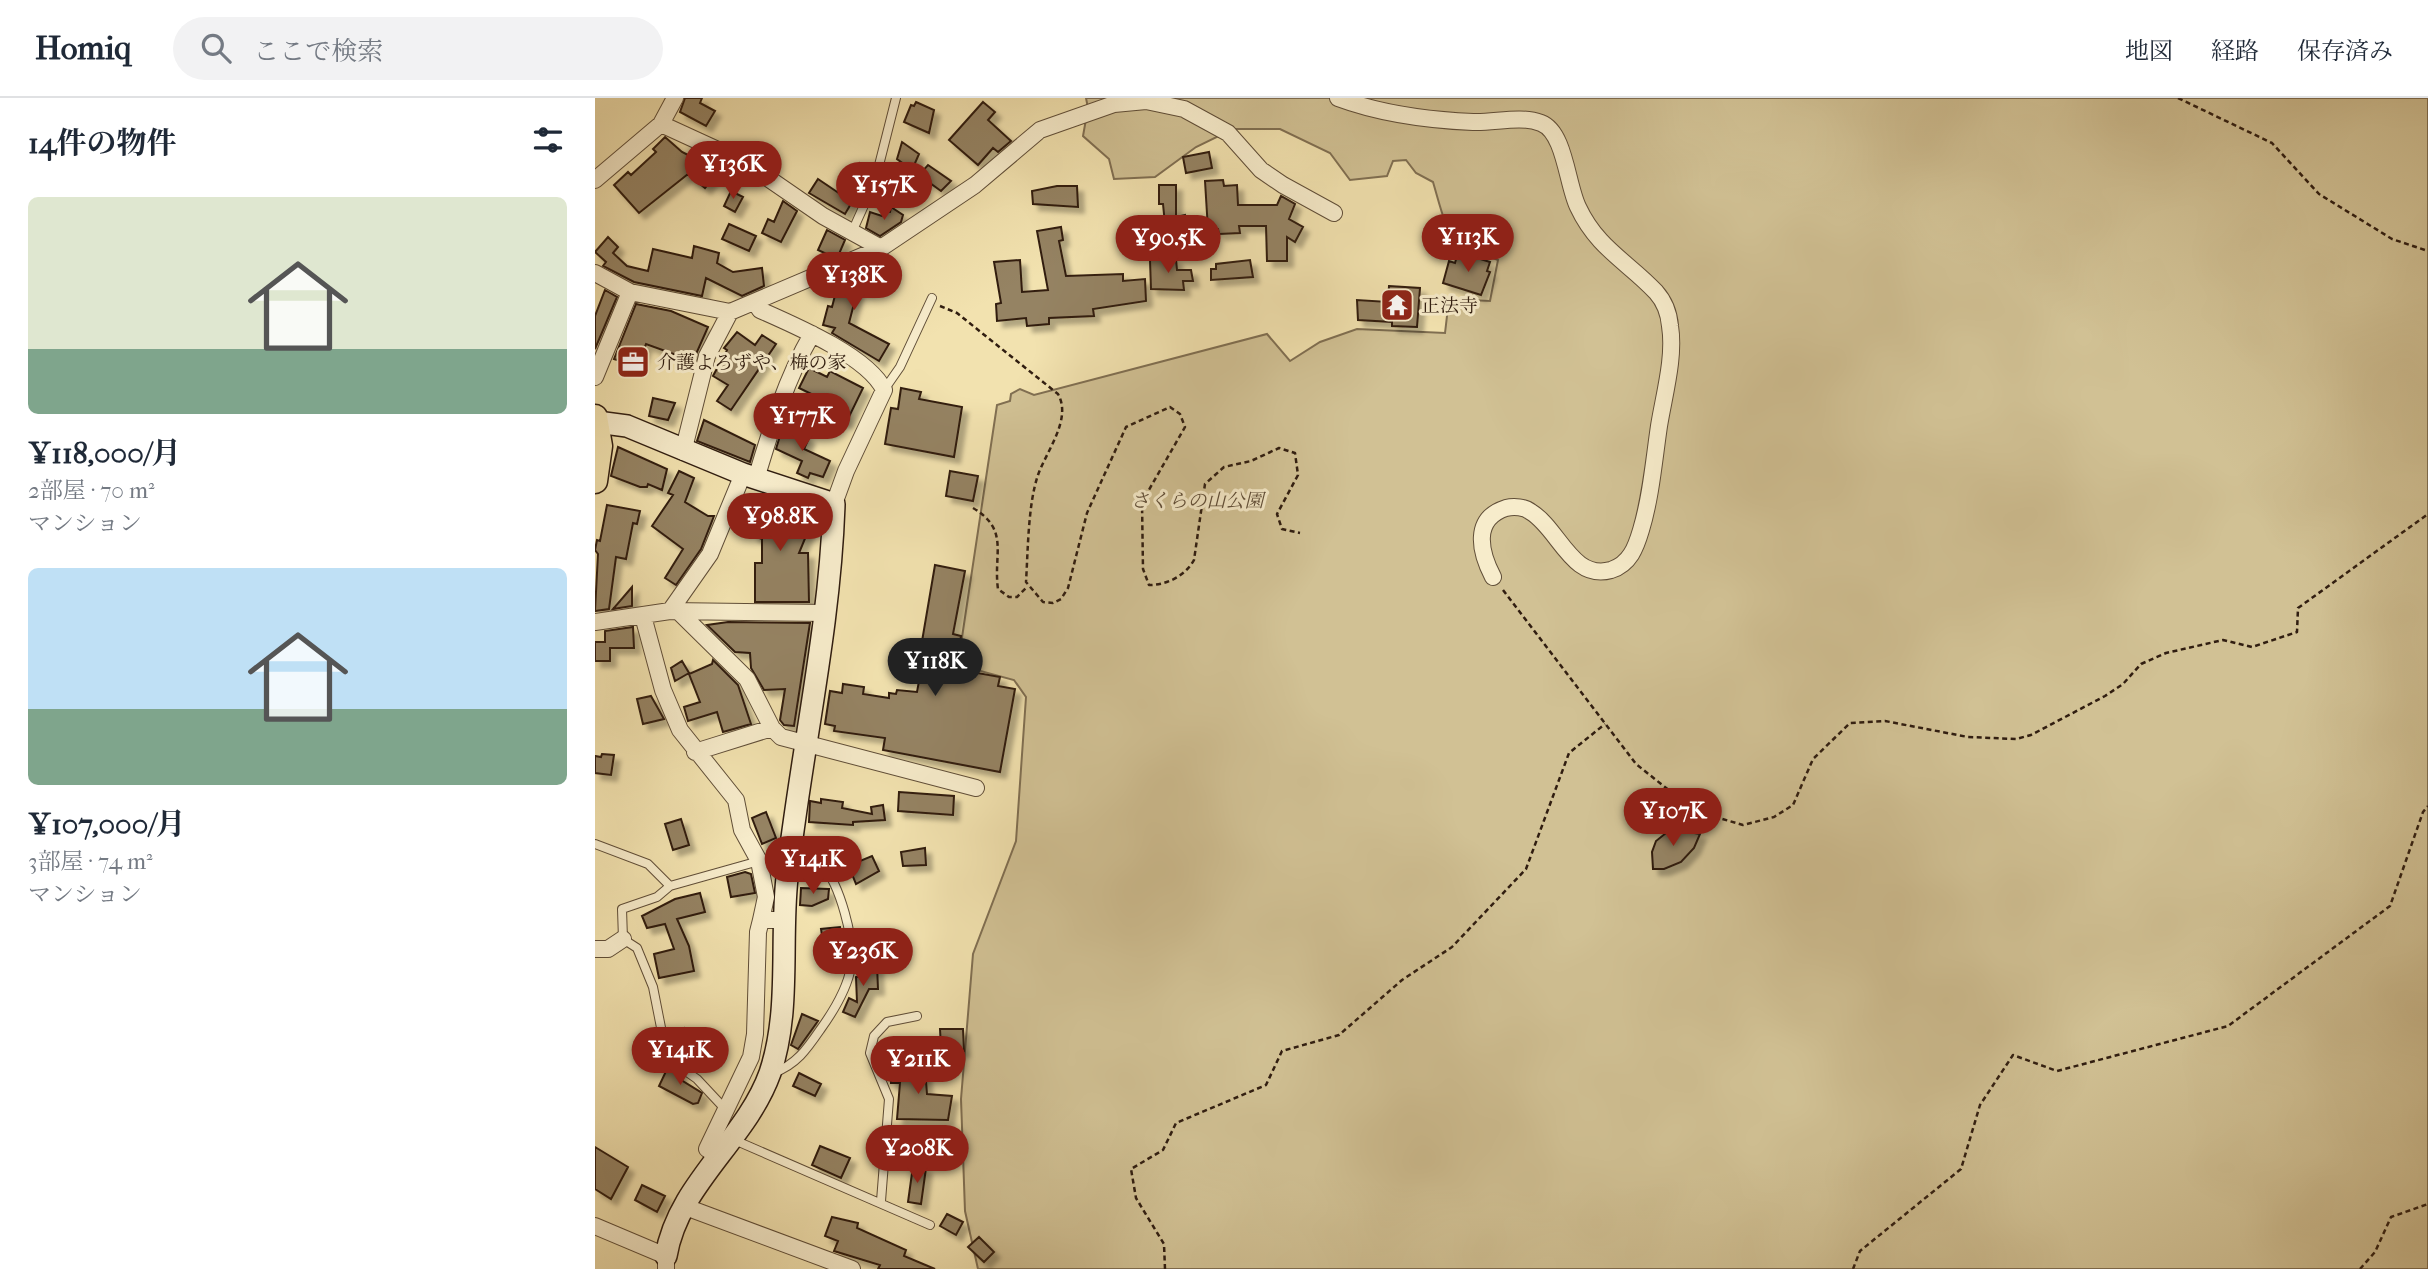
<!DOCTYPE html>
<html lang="ja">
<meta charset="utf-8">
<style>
:root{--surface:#fff;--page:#f2f2f3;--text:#1f2937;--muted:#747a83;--line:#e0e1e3;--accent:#8f2418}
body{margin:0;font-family:"IM FELL French Canon","Noto Serif JP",serif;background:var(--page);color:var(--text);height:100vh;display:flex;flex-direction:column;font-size:26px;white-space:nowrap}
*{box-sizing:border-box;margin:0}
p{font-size:23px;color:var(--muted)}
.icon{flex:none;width:38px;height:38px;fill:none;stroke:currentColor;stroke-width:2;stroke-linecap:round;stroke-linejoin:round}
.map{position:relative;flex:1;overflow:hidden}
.details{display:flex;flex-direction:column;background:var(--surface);width:595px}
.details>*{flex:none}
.price{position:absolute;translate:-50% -60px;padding:0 16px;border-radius:24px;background:var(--accent);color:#fff;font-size:23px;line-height:46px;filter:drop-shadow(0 2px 4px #0008)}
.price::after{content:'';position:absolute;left:50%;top:42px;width:21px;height:16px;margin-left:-10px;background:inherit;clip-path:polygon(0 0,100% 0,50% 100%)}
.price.on{background:#222;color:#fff}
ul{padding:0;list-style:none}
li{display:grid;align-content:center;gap:14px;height:371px;padding:0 28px}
li span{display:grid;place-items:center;height:217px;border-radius:10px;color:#555}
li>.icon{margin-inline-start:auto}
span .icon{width:126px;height:126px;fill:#fffc;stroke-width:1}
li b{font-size:30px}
h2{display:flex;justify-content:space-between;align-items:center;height:84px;padding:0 28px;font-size:30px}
header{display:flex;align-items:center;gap:42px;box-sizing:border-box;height:98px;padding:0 35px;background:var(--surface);border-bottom:2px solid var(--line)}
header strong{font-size:33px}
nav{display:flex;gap:38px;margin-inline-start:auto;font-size:24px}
.search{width:490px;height:63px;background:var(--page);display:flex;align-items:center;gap:18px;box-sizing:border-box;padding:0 24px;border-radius:38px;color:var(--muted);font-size:26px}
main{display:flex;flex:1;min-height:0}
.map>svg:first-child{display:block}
.green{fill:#d1c194;stroke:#806f52;stroke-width:2}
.building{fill:#958363;stroke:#301d10;stroke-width:2;filter:url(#shadow)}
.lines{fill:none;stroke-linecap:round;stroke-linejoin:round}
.lane-casing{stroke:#604e38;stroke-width:10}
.street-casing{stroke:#604e38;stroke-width:18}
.secondary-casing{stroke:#301d10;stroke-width:24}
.primary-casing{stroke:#301d10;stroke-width:27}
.path{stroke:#301d10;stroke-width:2.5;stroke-dasharray:5 3.5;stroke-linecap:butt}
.lane{stroke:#f7eccb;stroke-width:8}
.street{stroke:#f7eccb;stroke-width:16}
.secondary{stroke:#f7eccb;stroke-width:21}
.primary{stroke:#f2e2af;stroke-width:24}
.labels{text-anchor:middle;stroke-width:6;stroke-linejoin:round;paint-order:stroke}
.poi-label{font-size:19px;fill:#301d10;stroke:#f7eccb;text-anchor:start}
.park-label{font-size:19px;font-style:italic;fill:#604e38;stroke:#f7eccb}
</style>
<header>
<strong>Homiq</strong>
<div class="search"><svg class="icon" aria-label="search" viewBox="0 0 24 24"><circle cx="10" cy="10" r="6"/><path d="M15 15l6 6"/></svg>ここで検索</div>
<nav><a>地図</a><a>経路</a><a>保存済み</a></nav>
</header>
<main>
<section class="details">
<h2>14件の物件<svg class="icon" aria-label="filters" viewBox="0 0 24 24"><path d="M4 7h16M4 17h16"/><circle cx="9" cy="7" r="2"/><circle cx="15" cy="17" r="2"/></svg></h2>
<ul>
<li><span style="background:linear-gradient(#dfe7d0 70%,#7fa58c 0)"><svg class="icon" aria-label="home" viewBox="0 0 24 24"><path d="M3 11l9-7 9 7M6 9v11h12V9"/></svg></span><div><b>¥118,000/月</b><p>2部屋 · 70 m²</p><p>マンション</p></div></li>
<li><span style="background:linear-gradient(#bfe0f5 65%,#7fa58c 0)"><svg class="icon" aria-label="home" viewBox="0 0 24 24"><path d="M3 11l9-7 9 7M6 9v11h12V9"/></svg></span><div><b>¥107,000/月</b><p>3部屋 · 74 m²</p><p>マンション</p></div></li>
</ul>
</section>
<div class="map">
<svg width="1833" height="1171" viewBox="0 0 1833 1171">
<defs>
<filter id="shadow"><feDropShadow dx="6" dy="6" stdDeviation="2" flood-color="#0004"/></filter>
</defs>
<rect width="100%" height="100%" fill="#f2e2af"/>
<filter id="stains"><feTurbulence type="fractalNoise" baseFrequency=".00286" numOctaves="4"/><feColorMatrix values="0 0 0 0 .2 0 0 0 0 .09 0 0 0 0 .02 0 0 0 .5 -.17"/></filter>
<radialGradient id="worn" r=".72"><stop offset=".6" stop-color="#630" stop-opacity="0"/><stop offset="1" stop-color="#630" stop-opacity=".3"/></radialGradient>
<path class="green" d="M491,0h1342v1171h-1450l-13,-58 -4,-112 12,-145 43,-113 10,-144 -12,-17 -41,-11 2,-16 -14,-9 36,-239 13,-4 1,-7 9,-5 14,6 233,-61 23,27 30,-19 37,-13 88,4 4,-34 41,2 8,-41c-53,-19 -50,-27 -65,-78l-17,-9 -10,-13 -13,1 -6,15 -37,4 -20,-27 -50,-24h-47l-37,18 -41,30 -41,2 -5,-20 -26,-23 5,-28z"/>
<path class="building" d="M90,0h17l-2,5 15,8 -9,15 -26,-14z
M321,4l18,8 -5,23 -25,-11 7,-17 3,1z
M388,4l12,10 -7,8 23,21 -13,11 -5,-4 -15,17 -29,-25z
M70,39l17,15 10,5 7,-4 21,16 -15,19 -17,-14 -49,39 -25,-28 14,-13 3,3 25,-23 -3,-3z
M307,44l17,12 -7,16 -15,-11z
M614,54l3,16 -26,5 -3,-16z
M265,65l12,4 -8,19 -12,-5z
M333,67l23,16 -10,10 -22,-16z
M223,81l34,23 -7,12 -36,-21z
M628,82l1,6 13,-1 1,20h39l4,-9 14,8 -6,15 14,8 -8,15 -8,-5v24h-20l-1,-35h-27l1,7 -21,1 -1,-5 -10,1 -3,-49z
M564,87h17v32l9,-2 2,15 -12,2v11l-8,1 -4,-40h-4z
M462,88h20l1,21 -45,-3 -1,-13z
M136,93l12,6 -8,15 -11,-6z
M188,103l14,10 -16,31 -19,-9 6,-14 6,3z
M296,109l12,8 -2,7 -21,14 -14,-8 4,-16 12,4 1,-5 7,1z
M134,126l27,12 -7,15 -27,-12z
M466,129l2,13 -4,1 7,35 57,-2v7l22,-2 1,22 -53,8 1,7 -45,2v6l-22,2 -1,-8 -29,3 -1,-17 5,-1 -7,-41 26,-2 2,32 26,-2 -11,-59z
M232,132l18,10 -6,14 -6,3 -15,-7z
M13,139l10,10 -5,6 14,13 21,5 5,-22 39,9 2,-12 25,7 -2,10 16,9 29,-4 2,18 -22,10 -36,-18 -4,18 -68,-14 -31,-16 3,-4 -11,-10z
M863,154l32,10 -3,9 3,1 -9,23 -38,-12 6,-22 6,2z
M581,161l1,11h14l2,11h-10l1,9 -33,-1 -1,-29z
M655,162l3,17 -42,3v-11h5v-5z
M283,166l10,12 -8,8 -9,-10 -2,16 -11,-2 -9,35 40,21 -10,17 -47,-28 3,-5 -12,-3 5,-19 4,1 6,-23 -5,-1 1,-4 22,-9 15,3z
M794,188l31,2 -3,39 -25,-1v-4l-34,-2 -1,-20 31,2z
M10,192l12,7 -22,52v-33z
M41,206l35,7 37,16 -15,34 -47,-17 -8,22 -24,-7z
M142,234l18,13 7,-10 14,9 -45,66 -14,-9 11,-16 -15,-9 14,-26 -3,-2z
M214,270l18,9 3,-6 33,17 -17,35 -19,-10 5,-9 -33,-16z
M306,290l20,4 -2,7 43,8 -8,50 -69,-13 6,-36 7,1z
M58,300l22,5 -7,17 -19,-4z
M109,322l51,25 -5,17 -53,-21z
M188,328l26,12 -5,11 26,12 -7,16 -13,-4 -2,5 -11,-5 5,-12 -26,-12z
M23,349l49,22 -5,21 -14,-6 -1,3h-7l-29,-11z
M84,373l15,7 -9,24 23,14h6l-13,33 -25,36 -11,-7 18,-29 -31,-23 21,-31 -5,-2z
M355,373l28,5 -5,25 -27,-5z
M173,398l37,16 -3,8 9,4 -12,29h9l1,49h-54v-39h7v-24l-10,-4 3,-8 -9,-4 10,-24 9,5z
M12,407l33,6 -3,13 -4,-1 -7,36 -10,-2 -7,52 -14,2 3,-57 -3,-4 2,-10 3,1z
M340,467l30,6 -12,63 8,2 -6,33 45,8 -2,9 17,3 -15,83 -117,-22 2,-12 -51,-7 1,-5 -10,-2 5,-33 12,2 1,-9 21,3 -1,7 26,4v-5l7,1 1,-4 20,2 7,-38 -4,-1z
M37,489v19l-19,3z
M133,524l82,1 -16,103 -10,-1 -4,-5 5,-31 -21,1 -13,-22 -1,-15 -15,-1 -28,-27z
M38,529l1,21h-24v13h-15v-19h10v-11z
M118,562l25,25 13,39 -28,8 -6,-20 -29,9 -4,-14 16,-5 -11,-28 23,-10z
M87,563l7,12 -14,8 -4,-13z
M56,598l13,23 -21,5 -6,-25z
M7,656l12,1 -3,20 -16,-2v-17l6,1z
M304,694l55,4 -1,19 -55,-4z
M226,701l22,3 -1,6 30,6 -1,-7 12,-2 2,15 -32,2v3l-44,-3 1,-21 11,2z
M171,714l10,26 -14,6 -10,-26z
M86,721l8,26 -16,5 -8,-26z
M1076,731l29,5 -6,14 -13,14 -17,7h-11l-1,-17 4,-11z
M330,750l1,17 -23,1 -2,-14z
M277,758l7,15 -23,13 -6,-15 6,-3 -1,-3z
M150,774l6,2 4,19 -24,4 -4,-20z
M206,790l28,1 -1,10 -16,7 -12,-1z
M105,795l5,19 -28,7 12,27 5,25 -35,7 -5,-24 20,-5 -9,-25 -18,4 -5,-12 33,-17z
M245,829l2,17 -12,2v-5l-7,1 -2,-13z
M282,867l1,24h-9l-14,28 -12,-5 6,-14 8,4 -1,-25 5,-1 -1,-10z
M207,916l16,7 -20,28 -7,-4z
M90,930l11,4 -12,30 -10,-7 3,-13 -4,-2 4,-11 7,2z
M345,931h23l1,22 -23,-3z
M324,967v3h6l2,26 25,2 -4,24 -51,-1 3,-36h-9l-1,-15z
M73,969l11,8 -1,3 24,15 -4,10 -5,1 -34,-18z
M204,975l22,11 -6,12 -22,-10z
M225,1048l30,12 -9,20 -29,-13z
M0,1049l33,20 -17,32 -16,-10z
M318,1068l13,2 -5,36 -13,-2z
M47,1087l23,11 -8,16 -22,-12z
M352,1116l16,8 -7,13 -16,-9z
M237,1119l26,6 -1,5 49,22 -2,6 31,13h-57l2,-4 -46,-14 4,-10 -13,-5z
M384,1139l15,15 -10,10 -16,-15z"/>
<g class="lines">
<defs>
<path id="lane" d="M257,134l23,-51 21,-83
M289,292l16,-23 32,-69
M0,746l53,20 22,22
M178,975c23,-8 34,-24 47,-43 13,-18 27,-40 31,-63 4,-28 -11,-82 -29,-103 -7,-8 -19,-11 -29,-15
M131,1012l-29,-31 -30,-21 -14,-71 -16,-39 -14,-9 -1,-30 35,-12 13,-11 89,-25
M137,1041l198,86
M286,1103l8,-102 -19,-46 4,-17 13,-14 30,-6"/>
<path id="street" d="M743,0c43,16 89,22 135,24 22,1 47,-7 68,1 24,9 26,62 37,84 19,41 50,55 78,85 8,9 13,22 14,34 5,31 -6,69 -11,100 -5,34 -8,71 -18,104 -5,17 -11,34 -30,40 -39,11 -52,-41 -80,-58 -6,-5 -17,-6 -25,-4 -34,11 -26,44 -13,69
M66,26l85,39 77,53 58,32
M0,82l66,-56 14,-26
M0,175l35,19
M160,204l5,8c34,15 109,47 124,80l-38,81 -12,33
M0,279l35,-85 100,20 151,-64 94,-63 65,-55 74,-26 32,-3 38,8 44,24 33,37 22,15 51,28
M88,354l24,-96 23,-44
M161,381c15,-50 30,-100 56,-145
M75,513l40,-57 33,-80
M85,515l67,66 25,49 9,9 195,51
M48,518l20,74 17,40 56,70 6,30 17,31 7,36 -5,23h21
M0,524l75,-11 157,2
M100,654l77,-24
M0,851h13l15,-10
M123,1058l-11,-7 44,-92 4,-23 3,-102 3,-12
M88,1108l169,63
M0,1128l71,30v13"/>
<path id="secondary" d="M2,324l30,4 116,48 91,30c-4,126 -33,248 -47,374 -7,64 4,133 -17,195 -24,67 -92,111 -104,183"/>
<path id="primary" d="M0,319l5,29 -5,35"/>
</defs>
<use href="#lane" class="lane-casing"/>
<use href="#street" class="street-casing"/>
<use href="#secondary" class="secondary-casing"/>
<use href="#primary" class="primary-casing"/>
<path class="path" d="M1583,0l94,45 47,51 73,45 36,12
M345,208l17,7 101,81c14,25 -11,56 -20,81 -10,29 -10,75 -12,107l17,20 10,1 8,-4 7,-11 19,-75 39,-86 44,-20 10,7 5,13 -43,75 1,67 6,16c18,0 36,-9 45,-25l11,-76 19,-17 27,-6 28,-13 16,5 3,22 -21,39 5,15 18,4
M378,410c37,22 20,46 25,81l11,8h8l10,-10
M908,492l133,174 59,47 48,14 31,-8 19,-12 20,-46 37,-36 35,-2 83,16 48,2 15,-4 74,-39 18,-12 18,-20 25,-11 57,-13 29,7 45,-15 1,-24 130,-94
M570,1171l-1,-25 -28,-46 -5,-29 32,-19 13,-27 90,-38 16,-34 57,-16 63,-55 50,-33 74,-78 43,-116 36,-29
M1258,1171l7,-18 101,-82 19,-64 33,-50 44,16 171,-45 162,-120 33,-94 5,-6
M1765,1171l15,-17 16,-35 37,-13"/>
<use href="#lane" class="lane"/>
<use href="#street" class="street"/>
<use href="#secondary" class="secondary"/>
<use href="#primary" class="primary"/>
</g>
<defs>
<symbol id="temple-square" viewBox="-11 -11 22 22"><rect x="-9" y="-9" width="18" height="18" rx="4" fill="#8f2418" stroke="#f7eccb"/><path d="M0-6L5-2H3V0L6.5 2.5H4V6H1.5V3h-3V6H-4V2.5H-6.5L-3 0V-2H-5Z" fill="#fff"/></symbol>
<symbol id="office-square" viewBox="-11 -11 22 22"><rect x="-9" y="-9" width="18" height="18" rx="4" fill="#8f2418" stroke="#f7eccb"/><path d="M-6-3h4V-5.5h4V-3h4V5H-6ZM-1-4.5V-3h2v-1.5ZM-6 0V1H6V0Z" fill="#fff"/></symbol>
</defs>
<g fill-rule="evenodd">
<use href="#temple-square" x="783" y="188" width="38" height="38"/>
<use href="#office-square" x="19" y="245" width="38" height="38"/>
</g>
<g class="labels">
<g class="poi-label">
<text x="826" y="214">正法寺</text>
<text x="62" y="271">介護よろずや、梅の家</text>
</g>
<g class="park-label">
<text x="602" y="409">さくらの山公園</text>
</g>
</g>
<rect width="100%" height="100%" filter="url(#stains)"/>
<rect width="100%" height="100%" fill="url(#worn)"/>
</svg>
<b class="price" style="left:138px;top:103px">¥136K</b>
<b class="price" style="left:289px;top:124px">¥157K</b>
<b class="price" style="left:873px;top:176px">¥113K</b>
<b class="price" style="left:573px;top:177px">¥90.5K</b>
<b class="price" style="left:259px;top:214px">¥138K</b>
<b class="price" style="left:207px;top:355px">¥177K</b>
<b class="price" style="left:185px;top:455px">¥98.8K</b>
<b class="price on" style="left:340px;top:600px">¥118K</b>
<b class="price" style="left:1078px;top:750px">¥107K</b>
<b class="price" style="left:218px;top:798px">¥141K</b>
<b class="price" style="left:268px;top:890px">¥236K</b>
<b class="price" style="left:85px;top:989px">¥141K</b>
<b class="price" style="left:323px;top:998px">¥211K</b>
<b class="price" style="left:322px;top:1087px">¥208K</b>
</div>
</main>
